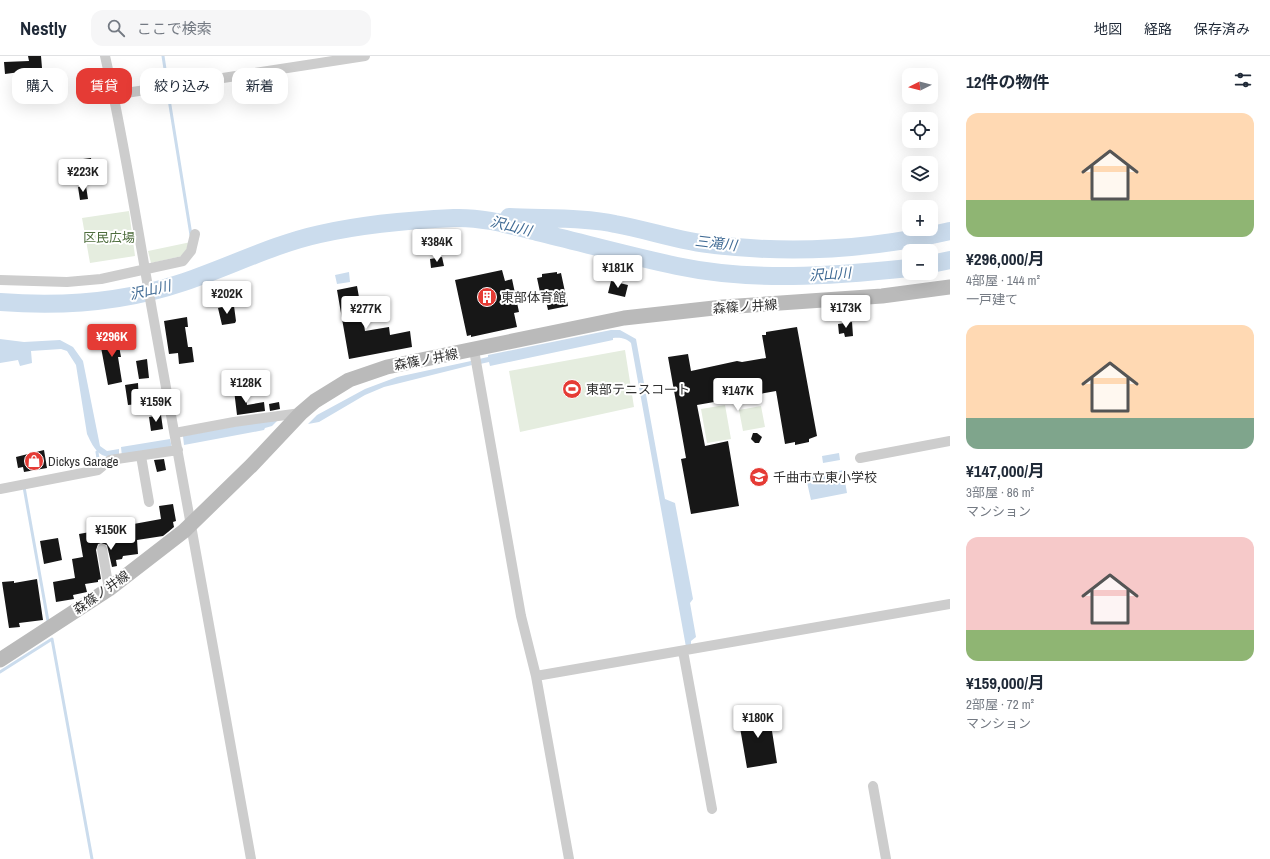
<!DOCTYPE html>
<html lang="ja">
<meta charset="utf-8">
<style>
:root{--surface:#fff;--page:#f6f6f7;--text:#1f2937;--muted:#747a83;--line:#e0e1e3;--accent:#e53b35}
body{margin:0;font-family:"Archivo Narrow","Noto Sans JP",sans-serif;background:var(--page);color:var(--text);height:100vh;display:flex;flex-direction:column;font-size:15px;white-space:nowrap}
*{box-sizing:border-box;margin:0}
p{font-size:13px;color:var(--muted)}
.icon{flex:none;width:22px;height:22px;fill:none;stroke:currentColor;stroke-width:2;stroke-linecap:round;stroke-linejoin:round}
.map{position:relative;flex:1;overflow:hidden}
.panel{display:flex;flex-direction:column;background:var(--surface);width:320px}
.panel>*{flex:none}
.guide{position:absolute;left:12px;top:12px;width:380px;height:36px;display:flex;gap:8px}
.needle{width:26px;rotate:264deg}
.controls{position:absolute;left:902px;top:12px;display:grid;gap:8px}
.controls a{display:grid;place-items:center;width:36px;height:36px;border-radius:8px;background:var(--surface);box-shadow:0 4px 16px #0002;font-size:20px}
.price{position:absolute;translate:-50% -34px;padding:0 9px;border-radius:4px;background:#fff;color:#222;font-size:13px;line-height:26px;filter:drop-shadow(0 1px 2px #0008)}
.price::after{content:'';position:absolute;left:50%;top:24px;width:12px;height:9px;margin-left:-6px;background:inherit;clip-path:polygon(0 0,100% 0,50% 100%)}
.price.on{background:var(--accent);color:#fff}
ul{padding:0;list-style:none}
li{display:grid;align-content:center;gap:8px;height:212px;padding:0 16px}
li span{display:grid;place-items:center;height:124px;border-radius:12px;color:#555}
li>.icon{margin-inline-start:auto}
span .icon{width:72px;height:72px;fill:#fffc;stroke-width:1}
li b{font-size:17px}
h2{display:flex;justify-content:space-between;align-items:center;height:48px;padding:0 16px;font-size:17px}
.pill{padding:0 14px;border-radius:12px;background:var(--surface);box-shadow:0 4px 16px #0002;font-size:14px;line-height:36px}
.pill.on{background:var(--accent);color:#fff}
header{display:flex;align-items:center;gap:24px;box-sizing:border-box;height:56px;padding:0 20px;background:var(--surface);border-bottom:1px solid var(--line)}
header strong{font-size:19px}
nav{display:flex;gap:22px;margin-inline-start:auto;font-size:14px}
.search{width:280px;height:36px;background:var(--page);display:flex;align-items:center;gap:10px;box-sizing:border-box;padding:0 14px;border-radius:12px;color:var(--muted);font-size:15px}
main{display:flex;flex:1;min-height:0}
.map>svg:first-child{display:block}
.green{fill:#e5eddf}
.water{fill:#cbdced}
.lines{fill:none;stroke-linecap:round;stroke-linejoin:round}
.stream{stroke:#cbdced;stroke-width:3}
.river{stroke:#cbdced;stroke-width:18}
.building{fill:#171717}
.street{stroke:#cdcdcd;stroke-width:10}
.secondary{stroke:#bababa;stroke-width:15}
.labels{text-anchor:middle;stroke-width:4;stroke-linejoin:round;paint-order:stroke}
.park-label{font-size:13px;fill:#4e6d3d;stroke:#fff}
.poi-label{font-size:13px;fill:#303030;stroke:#fff;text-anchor:start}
.street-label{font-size:13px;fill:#303030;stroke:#fff}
.water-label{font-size:14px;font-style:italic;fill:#3e6993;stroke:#fff}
</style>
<header>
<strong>Nestly</strong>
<div class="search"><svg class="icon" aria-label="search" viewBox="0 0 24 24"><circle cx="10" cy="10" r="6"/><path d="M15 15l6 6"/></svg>ここで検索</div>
<nav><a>地図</a><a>経路</a><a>保存済み</a></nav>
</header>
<main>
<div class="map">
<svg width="950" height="803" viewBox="0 0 950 803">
<rect width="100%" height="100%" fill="#fff"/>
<path class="green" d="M129,155l6,45 -45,7 -8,-45z
M191,186l-9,14 -31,7 -3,-12z
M625,294l9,57 -114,25 -11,-61z
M725,349l6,34 -24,4 -6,-34z
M761,350l4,21 -22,4 -4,-21z"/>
<path class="water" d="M349,216l1,10 -13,2 -2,-9z
M611,274h9l16,9 29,160 10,4 18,96 -3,4 6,34 -5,4v5l-5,1 -55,-304c-4,-5 -12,-6 -18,-5v2l-123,26 -1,-4 -9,2 -1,-5 9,-2v-2z
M0,283l24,3 36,-2 13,7 10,14 17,85 7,5 12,-2v9c-20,0 -24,-7 -32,-24l-11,-69 -9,-14 -6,-2 -30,2 1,12 -12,3 -2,-6 -18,3z
M471,305l1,4 -88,22 -19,8 -46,27 -11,2 9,-9 48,-26 32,-12z
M280,362l-8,8 -7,2 -1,2 -80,15 -1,-9z
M170,383l2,9 -50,9 -1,-10z
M839,397l1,7 -17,3 -1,-7z
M843,414l4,23 -36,7 -5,-22z"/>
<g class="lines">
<path class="stream" d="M163,0l4,26
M168,37l23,142
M97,396l2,14
M24,431l24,134
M0,616l52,-33 40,220"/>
<path class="river" d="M509,161c32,2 75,0 106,7 34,6 66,18 100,21 78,9 159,4 235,-14
M931,208l19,-4
M0,246c62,5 125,0 184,-20 45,-15 90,-38 136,-48 44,-10 90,-14 134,-16 29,-1 55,7 83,14 46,11 93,24 140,34 76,16 155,10 232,2"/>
</g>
<path class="building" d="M28,0h13l1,12 -22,2v2l-15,2 -1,-12 25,-1z
M91,102l3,21 -14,2 -5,-21z
M86,130l2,13 -8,1 -2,-13z
M442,201l2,9 -13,2 -1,-9z
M502,214l3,11 7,-2 7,33 -5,1 3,14 -46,10v-2l-4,1 -12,-56z
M557,216v2l4,-1 7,33 -20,4 -4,-18h-4l-3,-14 5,-1v-3z
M611,225l17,4 -3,12 -17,-4z
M357,230l8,45 24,-4 1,8 20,-4 2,16 -63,12 -12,-69z
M231,249l3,1 2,15 -1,2 -13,2 -4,-17z
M187,261l1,10h-3l3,20h4l2,15 -15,2 -1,-11 -9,1 -5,-33z
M852,266l1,14 -8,1 -1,-4 -5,1 -1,-10z
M797,271l20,109 -8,3v3l-14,3v-3l-10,2 -9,-53 -79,14 8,41 23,-5 11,65 -48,8 -10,-55 5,-1 -18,-101 20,-3 3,17 46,-10 5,1 24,-4 -4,-23h4v-3z
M121,279l2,10 -4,1 2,11h-3l4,25 -14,3 -8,-43h2l-1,-3z
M147,303l2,19 -10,1 -3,-18z
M138,327l1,21 -11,1 -3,-20z
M245,332l2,17 17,-3 1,9 -28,4 -3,-25z
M279,346l1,7 -10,2 -1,-7z
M161,359l2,14 -12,2 -2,-14z
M753,377h4l5,4 -3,6h-4l-4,-4z
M44,394l3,18 -23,4 -1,-5 -5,1 -2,-11z
M164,403l2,11 -9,2 -3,-12z
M173,448l3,17 -3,1 1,5 -6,5 -5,4 -26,4 1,14 -15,2 -1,3 -6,1 1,6 -5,1 -5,-22 -6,-2 -3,1 -2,6 5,29 -3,1v2l-13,2 2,8 -14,3 1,4 -18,3 -3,-20 22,-4 -3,-19 11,-2 -4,-23 82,-15 -2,-13z
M58,482l4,22 -18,4 -4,-23z
M37,523l6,41 -24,3 1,4 -11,1 -7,-46 12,-1v2z
M768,655l1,5h3l2,15h-2l5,32 -30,5 -9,-52z"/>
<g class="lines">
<path class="street" d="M105,0c19,84 32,169 47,254 34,183 66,366 99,549
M113,39l252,-39
M0,224l67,2 34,-3 82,-18 8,-10 4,-17
M474,294l47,266 15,60 33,183
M175,377l59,-11 67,-9
M141,400l8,46
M860,402l90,-17
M0,433l98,-19 12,-10 68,-10
M102,493l7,40
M683,595l29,158
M536,620l414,-72
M873,730l13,73"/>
<path class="secondary" d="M0,604l109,-71 75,-58 67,-65 50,-53 14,-12 34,-21 38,-13 237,-49 99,-11 159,-11 68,-9"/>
</g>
<defs>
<symbol id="building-disc" viewBox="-11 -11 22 22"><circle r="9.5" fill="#e53b35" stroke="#fff"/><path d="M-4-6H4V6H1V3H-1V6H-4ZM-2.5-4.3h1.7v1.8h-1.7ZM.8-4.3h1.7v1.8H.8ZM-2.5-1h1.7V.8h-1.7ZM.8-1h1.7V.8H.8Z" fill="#fff"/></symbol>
<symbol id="stadium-disc" viewBox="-11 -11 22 22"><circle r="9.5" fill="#e53b35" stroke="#fff"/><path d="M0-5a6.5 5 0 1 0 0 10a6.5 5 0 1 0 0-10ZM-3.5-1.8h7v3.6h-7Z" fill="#fff"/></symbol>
<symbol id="shop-disc" viewBox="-11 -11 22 22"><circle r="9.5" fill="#e53b35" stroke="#fff"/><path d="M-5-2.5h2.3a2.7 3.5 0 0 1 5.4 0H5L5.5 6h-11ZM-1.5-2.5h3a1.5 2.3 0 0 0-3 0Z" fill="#fff"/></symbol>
<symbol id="school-disc" viewBox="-11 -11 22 22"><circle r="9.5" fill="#e53b35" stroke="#fff"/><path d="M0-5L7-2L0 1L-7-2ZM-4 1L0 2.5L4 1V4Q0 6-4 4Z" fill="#fff"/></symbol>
</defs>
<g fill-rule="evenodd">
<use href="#building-disc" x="476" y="230" width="22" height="22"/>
<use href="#stadium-disc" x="561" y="322" width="22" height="22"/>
<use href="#shop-disc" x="23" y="394" width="22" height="22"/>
<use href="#school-disc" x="748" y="410" width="22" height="22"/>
</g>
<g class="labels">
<g class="park-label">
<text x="109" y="186">区民広場</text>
</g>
<g class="poi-label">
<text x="501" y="246">東部体育館</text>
<text x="586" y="338">東部テニスコート</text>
<text x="48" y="410">Dickys Garage</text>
<text x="773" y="426">千曲市立東小学校</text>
</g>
<g class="street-label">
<text transform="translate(745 250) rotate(-4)" y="5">森篠ノ井線</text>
<text transform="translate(426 303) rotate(-11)" y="5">森篠ノ井線</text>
<text transform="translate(101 536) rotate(-35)" y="5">森篠ノ井線</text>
</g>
<g class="water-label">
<text transform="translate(511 170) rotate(14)" y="5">沢山川</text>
<text transform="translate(716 187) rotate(7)" y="5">三滝川</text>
<text transform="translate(830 218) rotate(-4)" y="5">沢山川</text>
<text transform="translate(150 234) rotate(-13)" y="5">沢山川</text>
</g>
</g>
</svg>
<div class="controls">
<a><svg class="needle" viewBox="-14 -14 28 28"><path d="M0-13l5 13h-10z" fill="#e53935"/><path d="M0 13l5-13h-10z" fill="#747a83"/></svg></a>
<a><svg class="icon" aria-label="locate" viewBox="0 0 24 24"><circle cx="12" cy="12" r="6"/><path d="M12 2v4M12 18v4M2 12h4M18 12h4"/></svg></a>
<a><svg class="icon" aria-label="layers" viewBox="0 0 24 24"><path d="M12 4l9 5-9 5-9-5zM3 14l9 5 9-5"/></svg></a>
<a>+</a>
<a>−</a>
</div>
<b class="price" style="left:83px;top:137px">¥223K</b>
<b class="price" style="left:437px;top:207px">¥384K</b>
<b class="price" style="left:618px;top:233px">¥181K</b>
<b class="price" style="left:227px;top:259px">¥202K</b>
<b class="price" style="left:846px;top:273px">¥173K</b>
<b class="price" style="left:366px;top:274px">¥277K</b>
<b class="price on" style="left:112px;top:302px">¥296K</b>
<b class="price" style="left:246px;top:348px">¥128K</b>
<b class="price" style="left:738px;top:356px">¥147K</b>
<b class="price" style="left:156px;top:367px">¥159K</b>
<b class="price" style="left:111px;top:495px">¥150K</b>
<b class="price" style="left:758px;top:683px">¥180K</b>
<div class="guide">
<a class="pill">購入</a>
<a class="pill on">賃貸</a>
<a class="pill">絞り込み</a>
<a class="pill">新着</a>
</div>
</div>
<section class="panel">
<h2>12件の物件<svg class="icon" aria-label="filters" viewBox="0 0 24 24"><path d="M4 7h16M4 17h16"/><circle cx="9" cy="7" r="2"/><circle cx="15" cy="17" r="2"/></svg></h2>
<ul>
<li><span style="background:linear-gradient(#ffd9b3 70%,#8fb573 0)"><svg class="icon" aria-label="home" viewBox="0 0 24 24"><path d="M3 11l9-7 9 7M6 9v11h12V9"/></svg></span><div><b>¥296,000/月</b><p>4部屋 · 144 m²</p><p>一戸建て</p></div></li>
<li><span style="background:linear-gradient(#ffd9b3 75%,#7fa58c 0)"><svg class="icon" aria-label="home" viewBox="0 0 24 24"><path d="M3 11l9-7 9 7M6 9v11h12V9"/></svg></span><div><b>¥147,000/月</b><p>3部屋 · 86 m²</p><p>マンション</p></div></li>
<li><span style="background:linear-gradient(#f6c9c9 75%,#8fb573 0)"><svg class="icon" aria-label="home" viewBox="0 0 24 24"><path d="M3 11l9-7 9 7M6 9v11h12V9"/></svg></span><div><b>¥159,000/月</b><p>2部屋 · 72 m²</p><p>マンション</p></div></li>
</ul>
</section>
</main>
